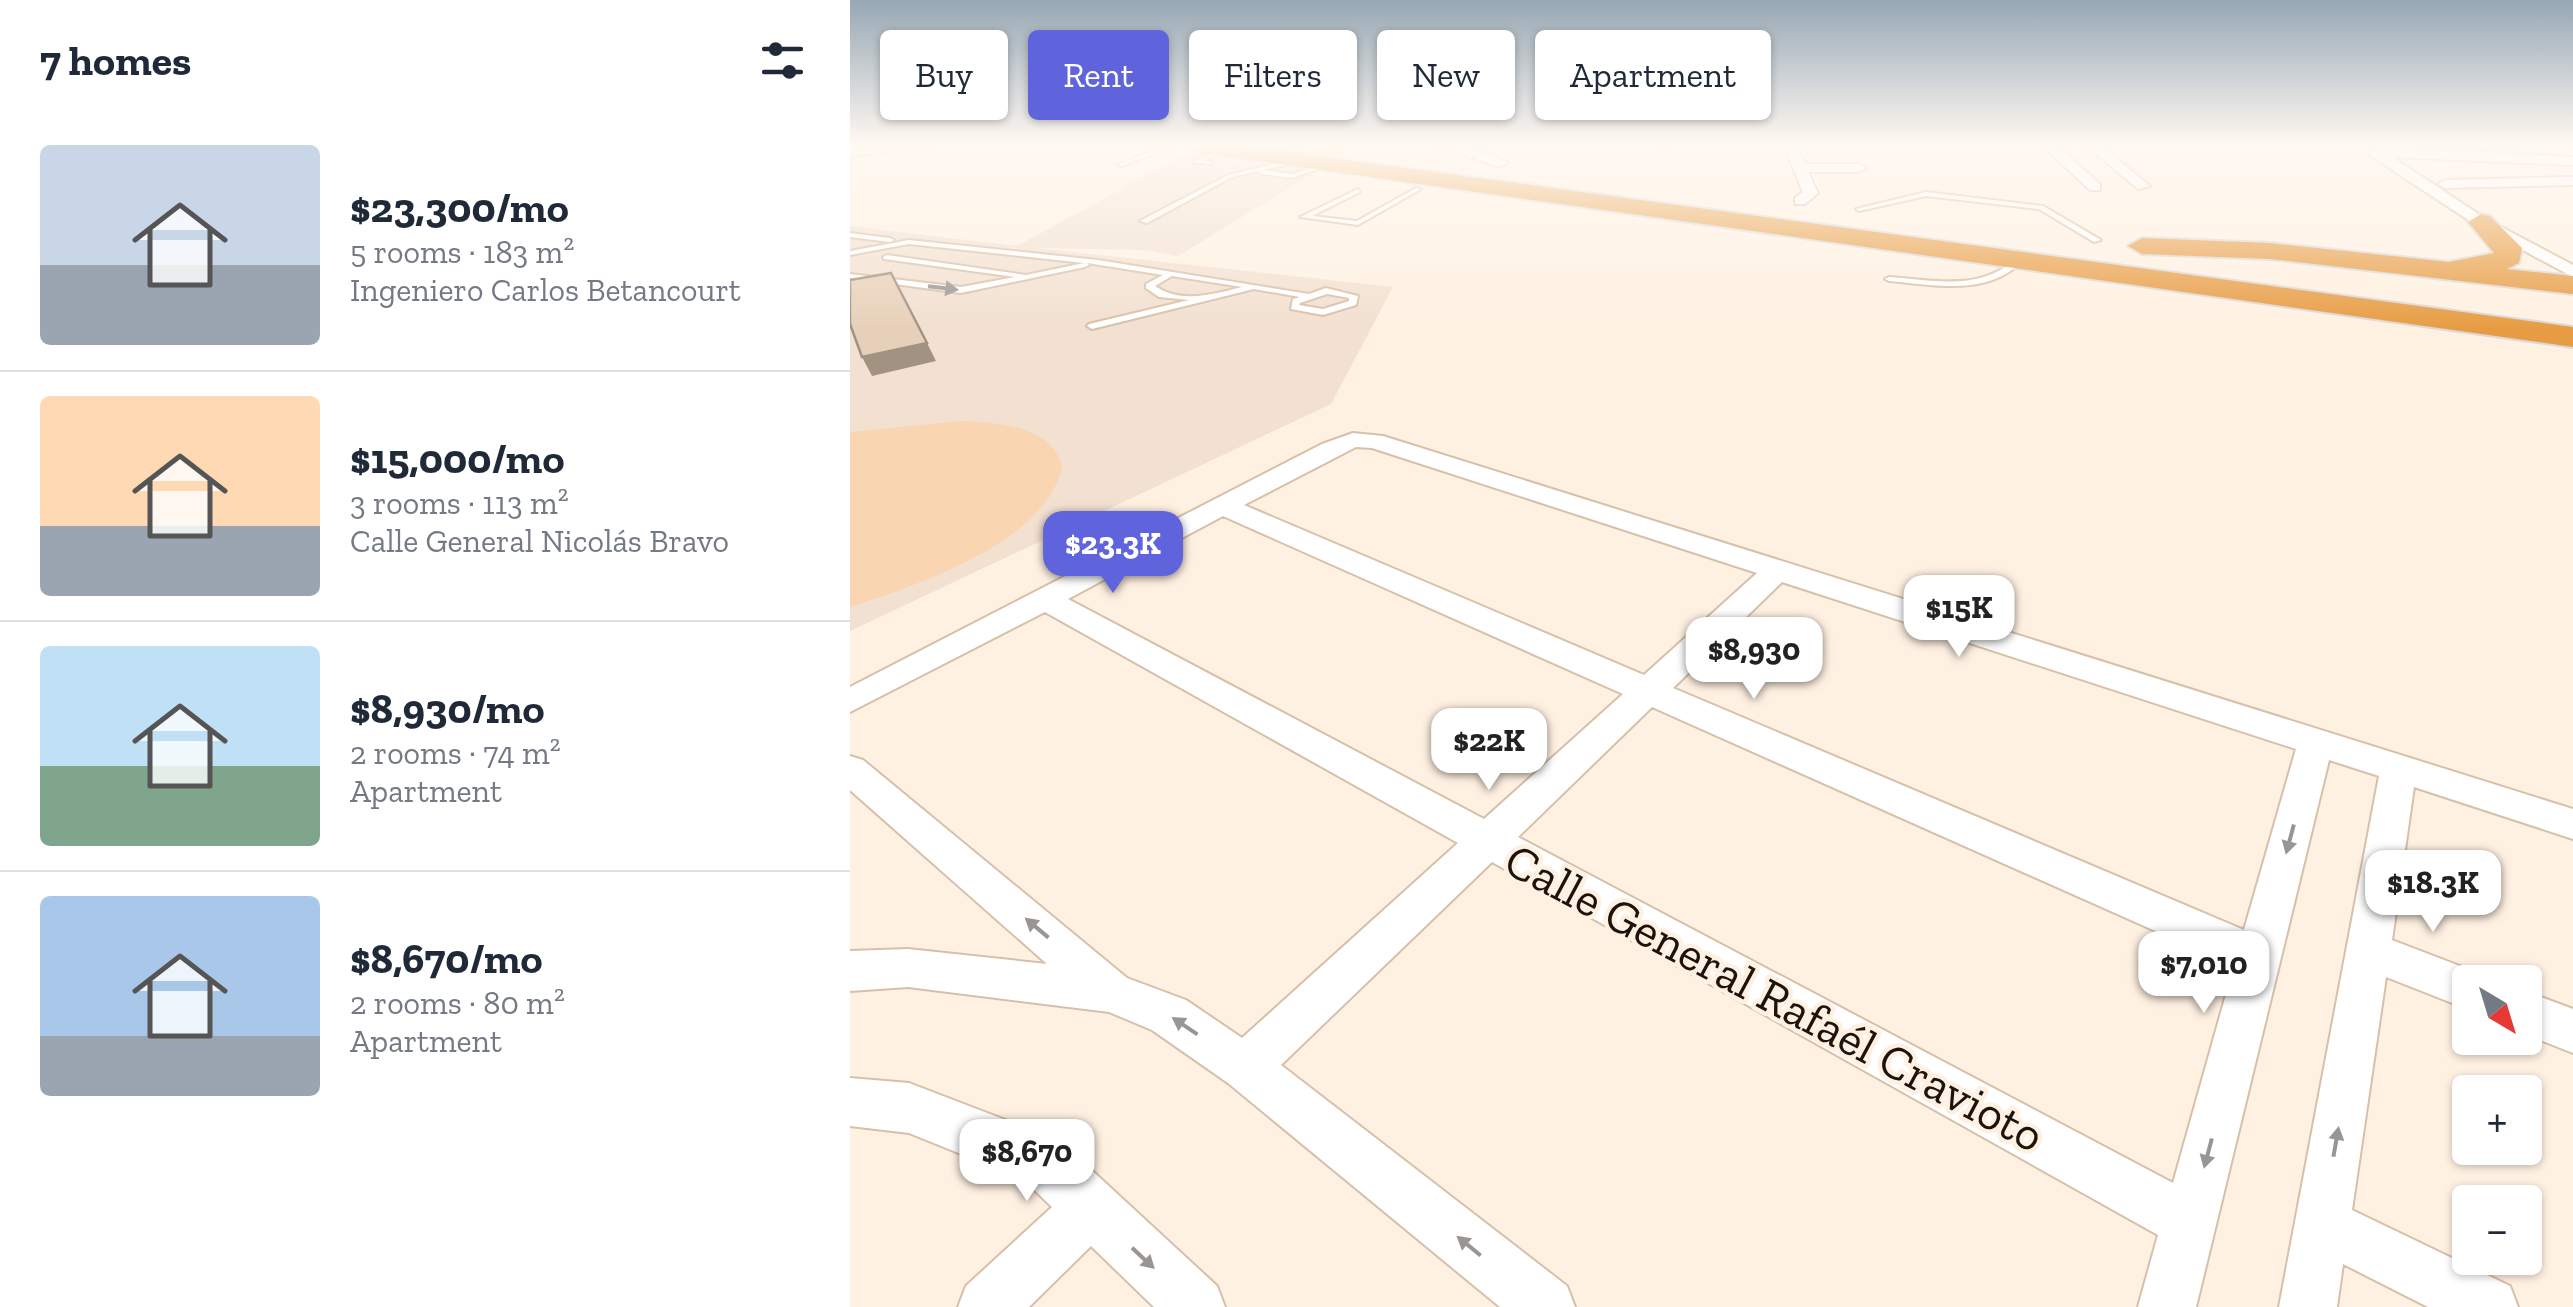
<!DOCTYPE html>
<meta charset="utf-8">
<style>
:root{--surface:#fff;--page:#f6f6f7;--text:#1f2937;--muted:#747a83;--line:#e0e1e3;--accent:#5f63dc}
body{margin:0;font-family:"Zilla Slab",serif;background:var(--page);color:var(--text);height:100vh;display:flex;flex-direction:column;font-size:38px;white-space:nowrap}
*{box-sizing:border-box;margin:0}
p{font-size:32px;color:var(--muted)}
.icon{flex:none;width:55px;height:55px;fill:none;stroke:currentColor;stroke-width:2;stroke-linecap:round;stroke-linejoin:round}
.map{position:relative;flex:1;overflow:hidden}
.drawer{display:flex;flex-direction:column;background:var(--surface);width:850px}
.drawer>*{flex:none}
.banner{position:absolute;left:30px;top:30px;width:950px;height:90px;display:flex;gap:20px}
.needle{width:65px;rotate:142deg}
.buttons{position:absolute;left:1602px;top:965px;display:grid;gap:20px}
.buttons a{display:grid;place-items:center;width:90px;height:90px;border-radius:10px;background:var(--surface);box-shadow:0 2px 8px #0004;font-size:50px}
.price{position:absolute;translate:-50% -85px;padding:0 22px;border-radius:20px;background:#fff;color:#222;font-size:32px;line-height:65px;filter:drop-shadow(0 2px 5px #0008)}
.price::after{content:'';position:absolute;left:50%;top:60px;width:30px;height:22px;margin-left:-15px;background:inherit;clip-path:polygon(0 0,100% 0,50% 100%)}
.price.current{background:var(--accent);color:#fff}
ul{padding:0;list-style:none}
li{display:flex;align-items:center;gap:30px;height:250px;padding:0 40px}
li+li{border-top:2px solid var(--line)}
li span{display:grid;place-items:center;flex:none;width:280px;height:200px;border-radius:10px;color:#555}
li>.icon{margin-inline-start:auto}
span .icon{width:120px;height:120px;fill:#fffc;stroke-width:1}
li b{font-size:42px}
h2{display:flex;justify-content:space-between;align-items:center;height:120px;padding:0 40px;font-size:42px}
.pill{padding:0 35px;border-radius:10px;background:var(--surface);box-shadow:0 2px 8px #0004;font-size:35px;line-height:90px}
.pill.current{background:var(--accent);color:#fff}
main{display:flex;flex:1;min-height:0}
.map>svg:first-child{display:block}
.built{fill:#f2e0d0}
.green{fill:#f9d5b1}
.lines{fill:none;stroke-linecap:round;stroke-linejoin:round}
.lane-casing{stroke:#d7c0a9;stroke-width:4}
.street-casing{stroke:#d7c0a9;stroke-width:4}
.secondary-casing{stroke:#d7c0a9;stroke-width:4}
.highway-casing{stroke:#dbd9d8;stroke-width:4}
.lane{fill:#fff;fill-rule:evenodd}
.street{fill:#fff;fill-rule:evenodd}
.secondary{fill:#fff;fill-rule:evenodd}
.highway{fill:#e79c43;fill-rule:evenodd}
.shaded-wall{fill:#a29282}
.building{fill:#e7d0b9;stroke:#a29282;stroke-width:2.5}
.oneway{fill:#999592}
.labels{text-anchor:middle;stroke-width:9;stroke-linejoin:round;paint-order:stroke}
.near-street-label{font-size:48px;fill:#1c140c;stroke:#fff1e2}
</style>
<main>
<section class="drawer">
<h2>7 homes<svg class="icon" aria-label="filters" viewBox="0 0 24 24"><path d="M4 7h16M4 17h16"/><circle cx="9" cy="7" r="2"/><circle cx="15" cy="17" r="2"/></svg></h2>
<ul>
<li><span style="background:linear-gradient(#c9d6e8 60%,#9aa5b1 0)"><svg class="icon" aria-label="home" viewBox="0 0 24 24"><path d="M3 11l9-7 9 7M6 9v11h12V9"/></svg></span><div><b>$23,300/mo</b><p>5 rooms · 183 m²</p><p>Ingeniero Carlos Betancourt</p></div></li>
<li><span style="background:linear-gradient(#ffd9b3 65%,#9aa5b1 0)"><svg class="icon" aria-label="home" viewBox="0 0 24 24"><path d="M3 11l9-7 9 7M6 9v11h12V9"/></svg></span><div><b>$15,000/mo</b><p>3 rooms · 113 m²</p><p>Calle General Nicolás Bravo</p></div></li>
<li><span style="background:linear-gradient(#bfe0f5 60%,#7fa58c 0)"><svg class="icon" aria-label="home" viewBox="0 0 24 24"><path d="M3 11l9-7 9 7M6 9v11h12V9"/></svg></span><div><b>$8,930/mo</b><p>2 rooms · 74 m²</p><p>Apartment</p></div></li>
<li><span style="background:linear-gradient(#a9c7e8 70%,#9aa5b1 0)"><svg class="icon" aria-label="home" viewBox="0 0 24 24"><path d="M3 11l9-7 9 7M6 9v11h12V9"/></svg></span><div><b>$8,670/mo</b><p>2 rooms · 80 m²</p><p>Apartment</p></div></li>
</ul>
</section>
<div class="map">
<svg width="1723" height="1307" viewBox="0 0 1723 1307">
<rect width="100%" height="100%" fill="#fff1e2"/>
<path class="built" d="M334,155l133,16 -139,85 -32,-6 -110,-2 357,39 -62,117 -481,227v-405l167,20z"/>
<path class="green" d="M111,421c36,2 90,4 101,45 -14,76 -147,120 -212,141v-175z"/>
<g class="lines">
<defs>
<path id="lane" d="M59,146h25l-84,10v-4z
M314,146h9l-51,20 -5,-1z
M811,146h6l-2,9 -5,-1z
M371,150l5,1 -23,10 8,1v2l-19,-2z
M447,159l2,3 -35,8 28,4 34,-11 3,2 -37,13 -30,-4 -3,-3 -27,6 -85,46 -7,-2 88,-46z
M566,188l5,1 -63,36 -58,-8 58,-28 2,3 -48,24 45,5z
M1076,192l117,14 58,34 -7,2 -55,-33 -113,-13 -67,15 -3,-2z
M0,233l40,5 4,2 -4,2 -40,-5z
M59,240l189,20 211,34 17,-6 32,8 -2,9 -33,10 -32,-6 2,-10 7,-2 -46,-8 -162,40 -5,-3 2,-2 100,-24 -30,-3 -13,-9v-4l17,-9 -76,-12 2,2 -4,2 -124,26 -111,-15v-4l111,13 54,-10 -131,-18 -1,-2 4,-2 139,20 58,-12 -175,-19 -59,11v-4zM322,276l70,11c-28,7 -61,17 -87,-1zM477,294l22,4v3l-26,8 -24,-4 1,-2z
M1167,258l7,2c-37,37 -88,25 -135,21l-4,-2 4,-2c46,3 90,15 128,-19z"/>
<path id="street" d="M934,146h12l9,18h54l7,4 -7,4h-51l10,21 -13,11h-10v-6l8,-6z
M1193,146h14l43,38v6h-10z
M1237,146h14l49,40 -12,3z
M1520,146l203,11v8l-181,-8 94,62 87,46v12l-97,-52 -105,-69z
M1723,177v8l-128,3 -7,-4 7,-4z
M503,433l30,3 1190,373v30l-159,-52 -22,153 94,36 3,6h-19v28l-84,-33 -34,233 158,76 8,21h-90l-85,-43 -6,43h-58l100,-531 -50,-16 -133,547h-58l20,-72 -666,-373 -211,203 286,221 8,21h-75l-272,-224 -76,-53 -43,-18 -201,-25 -58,4v-40l58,-2 139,15 -197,-174v-34l13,4 264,218 59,22 56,38 216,-195 -413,-231 -195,100v-25l472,-243zM506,447l16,1 385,125 -113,102 -400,-170zM373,516l400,178 -139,125 -416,-220zM932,582l514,167 -52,181 -571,-242zM802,707l582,259 -61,217 -655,-346z
M1675,991l48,18v44l-48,-19z
M0,1078l59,5 151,58 157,145 8,21h-71l-63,-61 -62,61h-71l8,-21 86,-79 -29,-28 -114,-46 -59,-7z"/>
<path id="secondary" d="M0,146h20l-20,7z
M588,146h28l42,16 -9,5z"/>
<path id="highway" d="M334,146h60l1329,181v20l-1379,-195z
M1631,214l9,2 32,32 -3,15 -12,6 66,7v18l-303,-35 -128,-5 -14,-8 14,-8 128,5 179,19 45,-9 -26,-31z"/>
</defs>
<use href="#lane" class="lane-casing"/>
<use href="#street" class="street-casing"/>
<use href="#secondary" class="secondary-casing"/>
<use href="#highway" class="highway-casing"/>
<use href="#lane" class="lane"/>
<use href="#street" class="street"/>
<use href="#secondary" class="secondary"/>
<use href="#highway" class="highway"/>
</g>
<path class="shaded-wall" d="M77,343l9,18 -64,15 -10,-19z"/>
<path class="building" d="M41,273l36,70 -65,14 -12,-33v-44z"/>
<defs><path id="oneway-solid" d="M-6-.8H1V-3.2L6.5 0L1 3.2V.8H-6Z" transform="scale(2.5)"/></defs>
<g class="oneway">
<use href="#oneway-solid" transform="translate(93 288) rotate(7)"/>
<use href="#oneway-solid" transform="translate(1440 839) rotate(105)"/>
<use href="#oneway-solid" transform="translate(187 928) rotate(-140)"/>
<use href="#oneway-solid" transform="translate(335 1026) rotate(-146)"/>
<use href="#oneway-solid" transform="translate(1486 1142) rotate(-80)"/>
<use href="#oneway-solid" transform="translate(1358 1153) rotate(105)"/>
<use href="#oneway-solid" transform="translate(619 1246) rotate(-141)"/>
<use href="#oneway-solid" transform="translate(293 1258) rotate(43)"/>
</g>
<linearGradient id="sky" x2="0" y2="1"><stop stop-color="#97a7b4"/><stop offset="0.44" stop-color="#fff9f2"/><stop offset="1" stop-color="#fff9f2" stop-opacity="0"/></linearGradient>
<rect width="1723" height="329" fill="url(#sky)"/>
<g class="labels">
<g class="near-street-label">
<text transform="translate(925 997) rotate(28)" y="17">Calle General Rafaél Cravioto</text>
</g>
</g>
</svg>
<div class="buttons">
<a><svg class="needle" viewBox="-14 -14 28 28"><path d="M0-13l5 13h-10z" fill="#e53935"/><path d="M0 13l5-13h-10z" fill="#747a83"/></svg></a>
<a>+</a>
<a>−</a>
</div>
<b class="price current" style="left:263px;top:596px">$23.3K</b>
<b class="price" style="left:1109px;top:660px">$15K</b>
<b class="price" style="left:904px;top:702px">$8,930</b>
<b class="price" style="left:639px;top:793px">$22K</b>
<b class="price" style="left:1583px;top:935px">$18.3K</b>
<b class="price" style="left:1354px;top:1016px">$7,010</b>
<b class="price" style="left:177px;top:1204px">$8,670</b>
<div class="banner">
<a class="pill">Buy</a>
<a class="pill current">Rent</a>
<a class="pill">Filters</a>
<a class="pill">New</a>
<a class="pill">Apartment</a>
</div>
</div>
</main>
